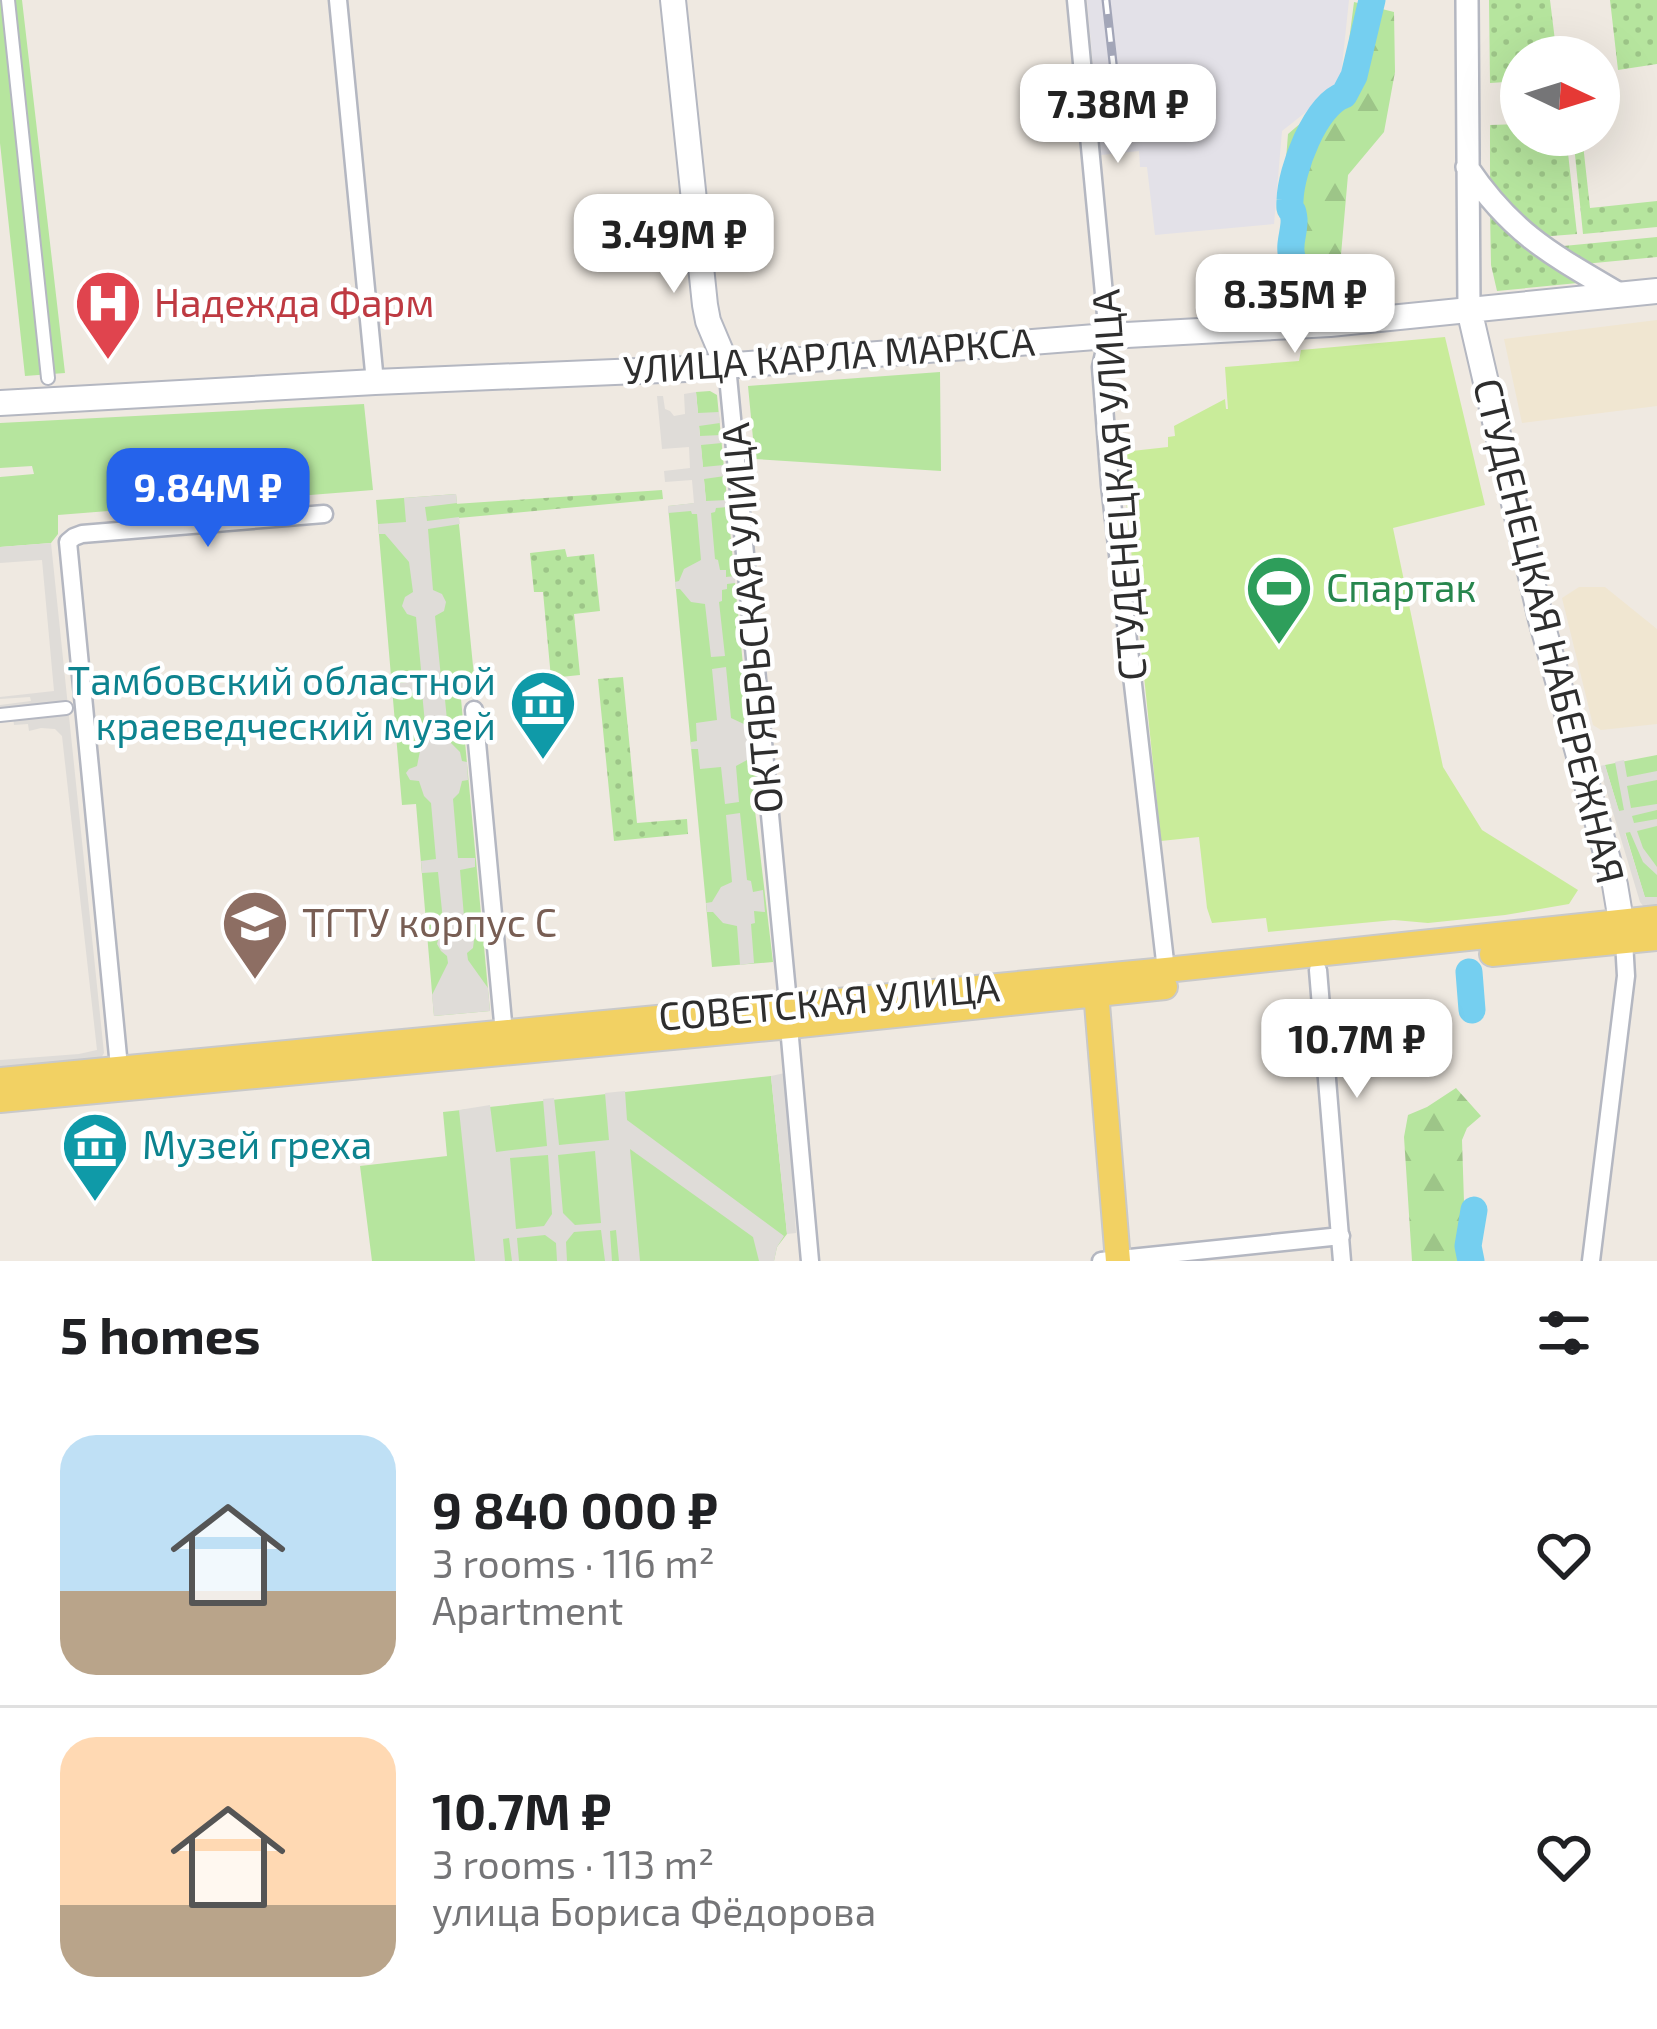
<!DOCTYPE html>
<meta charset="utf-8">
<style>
:root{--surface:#fff;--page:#f2f2f2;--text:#202124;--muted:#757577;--line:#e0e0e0;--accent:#2563eb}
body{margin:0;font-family:"Exo 2",sans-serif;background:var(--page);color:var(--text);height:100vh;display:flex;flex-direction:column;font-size:45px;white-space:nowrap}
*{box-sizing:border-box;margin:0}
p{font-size:39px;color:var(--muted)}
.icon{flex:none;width:66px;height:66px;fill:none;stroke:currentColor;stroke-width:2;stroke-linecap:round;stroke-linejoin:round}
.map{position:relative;height:1261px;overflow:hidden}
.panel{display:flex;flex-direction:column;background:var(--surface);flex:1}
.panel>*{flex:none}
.needle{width:78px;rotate:94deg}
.buttons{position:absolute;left:1500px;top:36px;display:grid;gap:24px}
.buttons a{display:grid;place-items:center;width:120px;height:120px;border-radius:50%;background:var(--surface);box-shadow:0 12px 48px #0002;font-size:60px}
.price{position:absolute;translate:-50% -102px;padding:0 27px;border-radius:24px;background:#fff;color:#222;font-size:39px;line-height:78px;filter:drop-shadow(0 3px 6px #0008)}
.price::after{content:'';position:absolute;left:50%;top:72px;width:36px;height:27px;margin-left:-18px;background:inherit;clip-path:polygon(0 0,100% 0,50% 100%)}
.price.current{background:var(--accent);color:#fff}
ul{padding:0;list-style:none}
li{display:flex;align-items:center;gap:36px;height:300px;padding:0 60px}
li+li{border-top:3px solid var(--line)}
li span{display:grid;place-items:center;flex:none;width:336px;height:240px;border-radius:36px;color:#555}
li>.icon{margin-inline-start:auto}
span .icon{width:144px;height:144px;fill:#fffc;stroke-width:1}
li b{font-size:51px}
h2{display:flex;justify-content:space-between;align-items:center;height:144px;padding:0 60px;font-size:51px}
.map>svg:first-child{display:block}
.industrial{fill:#e3e1e8}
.education{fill:#f0e6d1}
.grass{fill:url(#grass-dots)}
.forest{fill:url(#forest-firs)}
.park{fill:#b6e59e}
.pitch{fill:#c9ec9a}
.plaza{fill:#dfdcd8;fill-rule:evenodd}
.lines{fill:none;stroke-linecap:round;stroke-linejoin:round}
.river{stroke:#75cff0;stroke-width:27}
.pedestrian-casing{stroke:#b4b7c1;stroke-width:16}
.minor-casing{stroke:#b4b7c1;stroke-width:21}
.tertiary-casing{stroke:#b4b7c1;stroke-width:26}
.secondary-casing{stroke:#b4b7c1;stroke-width:28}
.primary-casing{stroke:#c9c9c9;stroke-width:28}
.pedestrian{stroke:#fff;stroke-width:12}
.minor{stroke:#fff;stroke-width:16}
.tertiary{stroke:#fff;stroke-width:21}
.secondary{stroke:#fff;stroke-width:24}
.primary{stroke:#f2d163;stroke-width:24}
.rail-casing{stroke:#a3a6b8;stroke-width:9}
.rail{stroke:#fff;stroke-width:4.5;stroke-dasharray:14;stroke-linecap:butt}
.labels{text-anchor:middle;stroke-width:9;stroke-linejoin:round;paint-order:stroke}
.health-label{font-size:39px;fill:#be3a42;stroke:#fff;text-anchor:start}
.street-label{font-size:39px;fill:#2e2e2e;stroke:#fff}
.leisure-label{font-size:39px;fill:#27864d;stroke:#fff;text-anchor:start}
.culture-label{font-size:39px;fill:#0d838f;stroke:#fff;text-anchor:end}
.education-label{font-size:39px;fill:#785e54;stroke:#fff;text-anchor:start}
</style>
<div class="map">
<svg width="1657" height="1261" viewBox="0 0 1657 1261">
<defs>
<pattern id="grass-dots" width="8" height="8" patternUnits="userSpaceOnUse" patternTransform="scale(3)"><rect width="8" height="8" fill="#b6e59e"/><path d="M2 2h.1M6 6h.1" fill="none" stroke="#9dc588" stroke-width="1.8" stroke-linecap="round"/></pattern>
<pattern id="forest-firs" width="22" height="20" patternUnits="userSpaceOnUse" patternTransform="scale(3)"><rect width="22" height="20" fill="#b6e59e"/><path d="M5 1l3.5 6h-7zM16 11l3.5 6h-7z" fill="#9dc588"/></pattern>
</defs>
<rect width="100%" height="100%" fill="#efe9e1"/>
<path class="industrial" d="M1087,0h262l-9,85 -58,46 -8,93 -119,11 -8,-68h-7l-1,-16 -38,4z"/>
<path class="education" d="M1657,320v86l-135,17 -18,-84z
M1579,587h26l52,42v95l-56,6 -8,-5 -31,-127z"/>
<path class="grass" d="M1489,0h61l7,57h-36v24l-31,2z
M1610,0h47v64l-39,6z
M1521,124v11h45l11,99 -38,3 -49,-48v-64z
M1573,135h9l8,73 67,-7v26l-74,7z
M1490,210l98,72 -91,9 -6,-26z
M1657,237v20l-73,7 -31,-17z
M662,490l1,9 -237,22 -1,-15z
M565,549l2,8 27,-3 6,57 -26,3 6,61 -29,3 -8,-86h-9l-4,-39z
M623,677l14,146 50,-4 1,15 -74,7 -16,-162z"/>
<path class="forest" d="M1354,2l40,10 1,60 -11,60 -36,43 -8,91 -20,22 -37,2 -4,-41 9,-115 55,-47z
M1456,1088l25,28 -14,12 -5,12 2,62 1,4c16,11 10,36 13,55h-66l-8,-124 4,-22 19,-8z"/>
<path class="park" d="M0,0h22l43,373 -40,3 -25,-233z
M940,372l1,99 -186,-12 -7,-73z
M710,391l7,4 26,270h5l13,135 -7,2 19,160 -61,5 -44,-461 38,-4 -10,-110z
M364,404l9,86 -315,25v19l-7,9 -51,4v-70l34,-3 -2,-8 -32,2v-45z
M456,494l19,192 -15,2 30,323 -56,5 -18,-212 -14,1 -26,-305z
M1657,755v142l-12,1 -40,-133z
M771,1076l16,158 -10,13 -3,14h-402l-12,-95 87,-10 -4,-44z"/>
<path class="pitch" d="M1445,337l40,168 -92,23 50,239 39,63 96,60 -9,14 -64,11 -77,8 -34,-3 -126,12 -2,-14 -54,5 -5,-15 -8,-71 -38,4 -34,-330 -4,-59 45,-5v-10l7,-1 -1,-10 51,-27 1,10h2l-3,-42 74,-6 2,-11z"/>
<path class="plaza" d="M696,392l2,21 21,-1 1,11 -21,3 1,10 21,-1 1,8 -21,2 2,22 21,-2 1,11 -21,3 2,22 21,-1 1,7 -12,1 -1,4 -4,1 4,46 3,1 2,10h6v7l9,-1v7l-8,1v5l-5,1v11l-3,1 6,54 -14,1 -6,-53 -14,-2 -11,-13h-4l-1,-7 4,-1 5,-12 17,-9 -4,-46h-5l-1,-3 -23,2v-7l26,-3 -2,-23 -27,2 -1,-11 26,-3 -1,-21 -27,2 -5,-53h6l2,13 5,2 4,5 11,-2 -1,-20z
M456,494l1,9 -32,4 2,14 32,-4 1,7 -32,5 5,61 9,4 4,8 -2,9 -9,5 6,62 33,-3 1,11 -31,3 5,52 11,11 2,9 5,1 1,18 -6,1 -3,12 -6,6 5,59h17v9l-15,3 5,58 6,5 3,7 -1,8 -6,5 1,7 20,28 2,23 -56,5 -2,-21 16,-32 -1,-7 -6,-5 -4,-7 2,-8 5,-6 -6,-58 -16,1 -1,-12 15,-2 -5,-56 -7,-7 -5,-15 -9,-1 -4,-7 3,-4 8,-3 3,-15 7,-6 -5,-53 -29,2 -1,-10 30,-4 -6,-63 -9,-3 -5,-8 3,-9 8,-5 -4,-30 -24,-28h-6l-1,-10 28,-2 -2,-24z
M51,543l53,510 -4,7 -100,12v-12l79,-6 18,-4 -35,-314 -7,-7 -14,-1 -12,3 -1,-7 -14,1 -1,-9 -13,1v-12l31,-4 -1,-4 -30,2v-2l54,-6 -12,-131 -42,3v-16z
M726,667l5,51 15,7 5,11h4v7l-4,1v9l-4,7 -11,6 3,36 -14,2 -4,-37 -21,2 -2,-20h-7v-7l6,-1 -1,-18 21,-3 -5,-51z
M1624,760l3,17 30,-6v9l-30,6 4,22 26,-4v6l-25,6 2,7 23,-4v7l-20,5 6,17 14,19v8l-14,-13 -13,-30 -5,1 20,64h12v12l-13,-2 -4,-5 -41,-136 6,-1 14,46 5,-1 -9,-48z
M740,813l7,67 4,1 2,11 10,-2 2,22 -11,-1 1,12 -4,1 3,39 -14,2 -3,-39 -14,-3 -10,-11h-6l-1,-9 6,-1 9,-15 11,-5 -6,-67z
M785,1073l11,160 -9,1 -16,-158z
M625,1091l2,29 157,116 -7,11 -3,14h-15l-6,-24 -123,-88 10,112h-21l-3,-31 -6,1 2,30h-7l-4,-31 -27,2 -8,10 1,19h-10l-1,-18 -11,-8 -28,3 2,23h-7l-3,-23 -6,1 2,22h-30l-16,-151 31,-5 6,47 51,-6 -4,-47 11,-1 5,47 50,-5 -4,-47zM595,1151l6,72 -26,2 -12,-12 -5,-58zM548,1155l4,59 -8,12 -28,3 -6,-71z"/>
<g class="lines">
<path class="river" d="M1300,293c2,-20 -4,-20 -8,-36 -4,-13 3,-26 2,-38 -2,-18 -5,-1 -4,-19 1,-30 25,-95 54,-105l10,-19 18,-76
M1469,972l3,38
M1471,1261l-3,-15 6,-36"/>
<defs>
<path id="pedestrian" d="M8,0l40,378
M0,715l66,-7"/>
<path id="minor" d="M338,0l37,382
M1076,0l32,336 -7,31 9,118 56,485
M727,366l62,647
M474,710l30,323
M1318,970l24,291
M790,1038l20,223
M120,1077l-52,-535 6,-5 8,-3 242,-20
M1101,1261l240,-25
M1591,1261l35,-285 -2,-35"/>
<path id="tertiary" d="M1467,0l2,309
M1467,167c46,68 86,88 154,128"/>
<path id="secondary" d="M673,0l32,305 3,16 19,45
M1469,309l72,311 74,265 6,36
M0,403l375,-21 311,-13 422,-33 222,-12 327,-33"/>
<path id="primary" d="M1492,954l165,-16
M1095,979l23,282
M0,1080l1166,-110 491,-52
M0,1100l790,-74 375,-39"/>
</defs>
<use href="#pedestrian" class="pedestrian-casing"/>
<use href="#minor" class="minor-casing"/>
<use href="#tertiary" class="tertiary-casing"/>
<use href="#secondary" class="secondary-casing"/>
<use href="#primary" class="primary-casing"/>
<use href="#pedestrian" class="pedestrian"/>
<use href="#minor" class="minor"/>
<use href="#tertiary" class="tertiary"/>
<use href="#secondary" class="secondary"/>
<use href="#primary" class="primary"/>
<defs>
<path id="rail" d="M1106,0l12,107"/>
</defs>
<use href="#rail" class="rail-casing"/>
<use href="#rail" class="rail"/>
</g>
<defs>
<symbol id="hospital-pin" viewBox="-11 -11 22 30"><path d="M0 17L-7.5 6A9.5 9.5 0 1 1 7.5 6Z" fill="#e0444e" stroke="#fff"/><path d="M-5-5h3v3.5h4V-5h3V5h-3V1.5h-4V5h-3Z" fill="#fff"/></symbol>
<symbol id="stadium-pin" viewBox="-11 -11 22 30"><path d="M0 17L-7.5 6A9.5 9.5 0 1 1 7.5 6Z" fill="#2e9e5b" stroke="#fff"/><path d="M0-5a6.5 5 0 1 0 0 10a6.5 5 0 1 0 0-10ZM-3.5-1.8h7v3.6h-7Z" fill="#fff"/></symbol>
<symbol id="museum-pin" viewBox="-11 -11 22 30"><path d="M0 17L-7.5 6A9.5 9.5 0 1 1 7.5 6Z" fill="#0f9aa8" stroke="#fff"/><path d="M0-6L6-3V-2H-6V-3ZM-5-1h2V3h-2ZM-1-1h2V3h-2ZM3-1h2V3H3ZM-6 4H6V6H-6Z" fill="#fff"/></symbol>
<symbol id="university-pin" viewBox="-11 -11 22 30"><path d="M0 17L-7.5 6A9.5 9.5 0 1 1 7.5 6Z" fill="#8d6e63" stroke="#fff"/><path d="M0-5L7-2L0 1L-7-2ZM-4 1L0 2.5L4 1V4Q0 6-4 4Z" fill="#fff"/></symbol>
</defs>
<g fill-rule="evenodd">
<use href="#hospital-pin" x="70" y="265" width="76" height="104"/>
<use href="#stadium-pin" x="1241" y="550" width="76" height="104"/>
<use href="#museum-pin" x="505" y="665" width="76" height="104"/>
<use href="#university-pin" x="217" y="885" width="76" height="104"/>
<use href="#museum-pin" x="57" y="1107" width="76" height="104"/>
</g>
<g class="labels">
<g class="health-label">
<text x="154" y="317">Надежда Фарм</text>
</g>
<g class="street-label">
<text transform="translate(829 356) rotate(-4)" y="14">УЛИЦА КАРЛА МАРКСА</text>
<text transform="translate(1119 485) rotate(-94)" y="14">СТУДЕНЕЦКАЯ УЛИЦА</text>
<text transform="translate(752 618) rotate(-95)" y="14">ОКТЯБРЬСКАЯ УЛИЦА</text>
<text transform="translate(1549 631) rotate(76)" y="14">СТУДЕНЕЦКАЯ НАБЕРЕЖНАЯ</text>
<text transform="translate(829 1002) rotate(-5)" y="14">СОВЕТСКАЯ УЛИЦА</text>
</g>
<g class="leisure-label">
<text x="1326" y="602">Спартак</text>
</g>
<g class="culture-label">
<text x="496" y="695">Тамбовский областной<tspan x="496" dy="45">краеведческий музей</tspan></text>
<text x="142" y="1159" text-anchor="start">Музей греха</text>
</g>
<g class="education-label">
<text x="302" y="937">ТГТУ корпус С</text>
</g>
</g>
</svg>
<div class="buttons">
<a><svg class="needle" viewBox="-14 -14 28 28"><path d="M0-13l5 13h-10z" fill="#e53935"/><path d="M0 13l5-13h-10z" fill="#757577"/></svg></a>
</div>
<b class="price" style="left:1118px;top:166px">7.38M ₽</b>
<b class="price" style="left:674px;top:296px">3.49M ₽</b>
<b class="price" style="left:1295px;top:356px">8.35M ₽</b>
<b class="price current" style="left:208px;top:550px">9.84M ₽</b>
<b class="price" style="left:1357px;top:1101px">10.7M ₽</b>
</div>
<section class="panel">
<h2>5 homes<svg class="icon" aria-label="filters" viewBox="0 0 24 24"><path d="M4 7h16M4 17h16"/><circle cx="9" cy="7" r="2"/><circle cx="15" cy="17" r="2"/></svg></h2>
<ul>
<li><span style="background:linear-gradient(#bfe0f5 65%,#b9a48a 0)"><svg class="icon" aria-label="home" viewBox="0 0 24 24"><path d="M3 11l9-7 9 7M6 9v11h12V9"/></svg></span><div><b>9 840 000 ₽</b><p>3 rooms · 116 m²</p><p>Apartment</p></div><svg class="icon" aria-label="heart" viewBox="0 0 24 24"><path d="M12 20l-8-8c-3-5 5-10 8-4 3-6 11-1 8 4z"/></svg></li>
<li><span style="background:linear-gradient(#ffd9b3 70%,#b9a48a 0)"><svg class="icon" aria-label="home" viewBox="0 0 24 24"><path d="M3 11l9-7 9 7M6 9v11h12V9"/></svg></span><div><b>10.7M ₽</b><p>3 rooms · 113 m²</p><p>улица Бориса Фёдорова</p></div><svg class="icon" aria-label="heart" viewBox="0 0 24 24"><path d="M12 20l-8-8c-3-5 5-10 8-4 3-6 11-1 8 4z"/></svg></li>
</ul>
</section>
